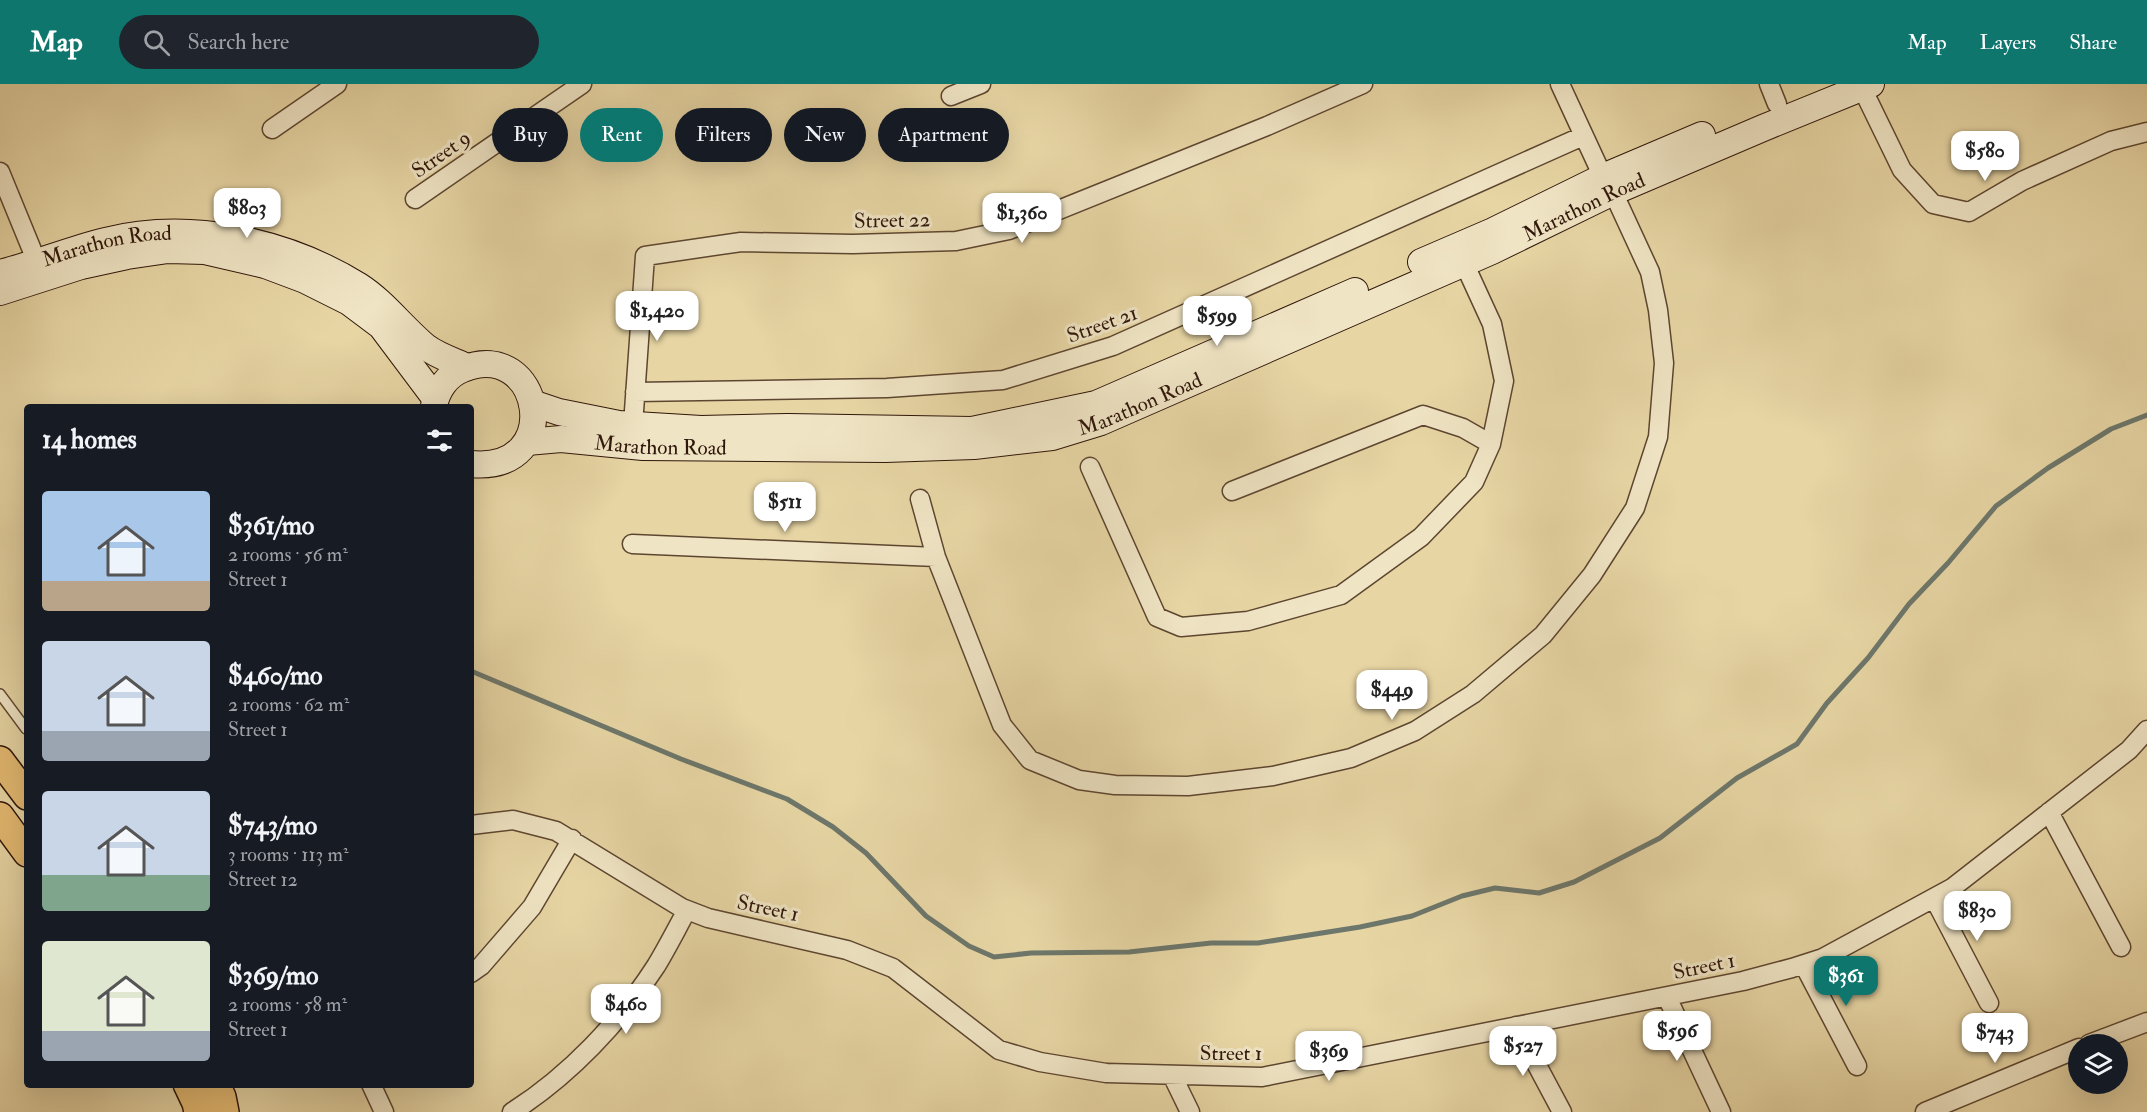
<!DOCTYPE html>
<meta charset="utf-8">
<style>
:root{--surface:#171b24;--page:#20242c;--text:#f1f3f6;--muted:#9ea1a6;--accent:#0f766e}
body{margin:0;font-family:"IM FELL Double Pica",serif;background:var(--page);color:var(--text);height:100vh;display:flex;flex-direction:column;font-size:22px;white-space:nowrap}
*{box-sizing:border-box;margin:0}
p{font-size:20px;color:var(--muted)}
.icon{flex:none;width:33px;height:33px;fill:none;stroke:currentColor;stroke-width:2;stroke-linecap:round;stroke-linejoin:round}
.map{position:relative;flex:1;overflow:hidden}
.details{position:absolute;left:24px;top:320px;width:450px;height:684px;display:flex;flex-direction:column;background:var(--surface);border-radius:6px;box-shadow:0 6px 24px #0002}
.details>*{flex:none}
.guide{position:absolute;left:492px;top:24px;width:570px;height:54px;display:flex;gap:12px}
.fabs{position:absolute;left:2068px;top:950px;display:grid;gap:12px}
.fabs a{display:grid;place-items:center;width:60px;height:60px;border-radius:50%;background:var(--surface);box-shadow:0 6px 24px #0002;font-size:30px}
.price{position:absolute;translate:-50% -51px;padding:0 14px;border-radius:12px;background:#fff;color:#222;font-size:20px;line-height:39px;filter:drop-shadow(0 2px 3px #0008)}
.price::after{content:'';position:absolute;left:50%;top:36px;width:18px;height:14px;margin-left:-9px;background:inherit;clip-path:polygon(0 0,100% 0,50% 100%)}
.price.active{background:var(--accent);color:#fff}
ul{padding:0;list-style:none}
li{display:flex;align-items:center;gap:18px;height:150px;padding:0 18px}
li span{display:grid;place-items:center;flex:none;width:168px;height:120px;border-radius:6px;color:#555}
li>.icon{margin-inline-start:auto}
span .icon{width:72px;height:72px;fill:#fffc;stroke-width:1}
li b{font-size:26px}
h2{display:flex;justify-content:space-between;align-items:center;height:72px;padding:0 18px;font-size:26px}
.tag{padding:0 21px;border-radius:27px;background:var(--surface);box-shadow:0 6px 24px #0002;font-size:21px;line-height:54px}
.tag.active{background:var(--accent);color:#fff}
header{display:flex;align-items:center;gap:36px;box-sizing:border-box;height:84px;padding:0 30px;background:var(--accent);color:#fff}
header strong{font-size:28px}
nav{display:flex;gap:33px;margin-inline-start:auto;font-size:21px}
.search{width:420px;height:54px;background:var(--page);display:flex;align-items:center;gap:15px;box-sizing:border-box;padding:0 21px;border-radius:33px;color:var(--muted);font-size:22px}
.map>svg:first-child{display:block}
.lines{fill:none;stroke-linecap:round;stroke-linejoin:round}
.stream{stroke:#6d776b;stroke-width:5}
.service-casing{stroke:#5d4630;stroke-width:12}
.minor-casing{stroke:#5d4630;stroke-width:21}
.secondary-casing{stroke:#2f160a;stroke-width:28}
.primary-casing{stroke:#2f160a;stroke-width:30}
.service{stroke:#efe4c4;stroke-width:9}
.minor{stroke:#efe4c4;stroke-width:18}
.secondary{stroke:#efe4c4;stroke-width:26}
.primary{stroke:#e4ba72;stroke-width:27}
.labels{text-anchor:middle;stroke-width:6;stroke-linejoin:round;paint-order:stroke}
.street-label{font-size:21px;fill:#2f160a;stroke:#efe4c4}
</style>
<header>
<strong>Map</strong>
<div class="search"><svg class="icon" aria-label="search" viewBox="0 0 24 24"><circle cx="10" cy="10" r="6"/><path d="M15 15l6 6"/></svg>Search here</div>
<nav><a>Map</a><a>Layers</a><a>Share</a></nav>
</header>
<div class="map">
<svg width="2147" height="1028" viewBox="0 0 2147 1028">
<rect width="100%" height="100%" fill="#e7d5a4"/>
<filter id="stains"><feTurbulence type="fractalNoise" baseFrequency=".00333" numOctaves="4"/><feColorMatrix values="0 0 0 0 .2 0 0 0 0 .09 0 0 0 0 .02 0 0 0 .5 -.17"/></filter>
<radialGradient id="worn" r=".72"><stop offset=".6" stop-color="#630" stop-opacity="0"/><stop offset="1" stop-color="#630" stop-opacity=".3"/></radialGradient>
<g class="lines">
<path class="stream" d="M471,587l210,88 106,40 46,28 33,26 60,63 43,30 25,11 37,-4 98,-1 82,-9h47l102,-16 52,-11 50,-20 33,-8 44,5 35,-11 86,-44 77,-60 60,-34 30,-41 41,-45 41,-54 39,-41 48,-57 52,-38 63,-39 36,-14"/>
<defs>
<path id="service" d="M0,610l26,35"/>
<path id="minor" d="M1560,0l43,93
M1769,0l8,20
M1862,4l40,82 31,34 36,8 53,-31 89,-40 36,-9
M951,12l30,-12
M272,45l65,-45
M0,88l41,100
M415,115l167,-115
M635,308l252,-4 116,-8 110,-34 470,-210
M633,341l12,-169 96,-14 112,2 103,-3 53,-11 258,-104 96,-42
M1090,383l67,150 24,10 67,-6 93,-26 80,-58 53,-55 17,-38 13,-63 -12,-57 -28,-61
M1232,407l191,-76 40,13 28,16
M920,415l16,58 66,168 28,35 49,20 36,5 73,1 85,-10 78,-18 64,-27 58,-37 70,-59 49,-60 43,-67 23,-71 6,-74 -6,-53 -8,-38 -37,-80
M632,460l304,13
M2049,728l72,135
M471,741l42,-5 43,11 126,77 26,10 139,32 46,18 106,82 41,12 66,11 156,4 481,-96 49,-13 31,-10 129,-70 177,-138 18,-20
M1934,814l55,105
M1804,881l53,101
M471,889l10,-7 51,-59 40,-68
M1667,913l54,115
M1516,942l46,86
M2089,960l58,-22
M1172,991l18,37
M371,1000l13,28
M512,1028c57,-36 108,-90 144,-146 11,-18 21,-38 31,-56
M1925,1028l154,-64"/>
<g id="secondary">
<path d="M1421,178l72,-31 110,-54 99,-42"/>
<path id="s1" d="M0,189c35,-9 69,-23 105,-32 84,-21 180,-1 254,45 25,16 44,42 67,61 12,9 28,14 41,20"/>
<path d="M0,208l81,-26 46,-10 41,-6 37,1 60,14 40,15 44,22 32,24 54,72"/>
<path d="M532,319l27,9 60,12 82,5 87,-2 184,3 124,-26 259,-113"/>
<path d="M434,322c3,-16 13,-31 29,-37 79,-32 104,104 8,95"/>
<path id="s2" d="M527,358l34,-3 82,8 242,2 89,-3 78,-9 49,-15 391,-171 121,-59 150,-64 108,-44"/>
</g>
<path id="primary" d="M0,676l27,36
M0,732l27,37
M187,1000l9,19 2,9
M216,1000l6,13 3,15"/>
</defs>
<use href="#service" class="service-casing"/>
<use href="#minor" class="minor-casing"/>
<use href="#secondary" class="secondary-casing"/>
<use href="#primary" class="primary-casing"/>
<use href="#service" class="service"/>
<use href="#minor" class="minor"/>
<use href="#secondary" class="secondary"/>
<use href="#primary" class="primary"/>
</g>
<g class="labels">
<g class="street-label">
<text transform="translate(441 70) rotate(-35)" y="7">Street 9</text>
<text dy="7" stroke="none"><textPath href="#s2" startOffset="1106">Marathon Road</textPath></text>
<text transform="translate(892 136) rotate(-1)" y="7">Street 22</text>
<text dy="7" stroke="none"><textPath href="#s1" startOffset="111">Marathon Road</textPath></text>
<text transform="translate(1102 240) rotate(-20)" y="7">Street 21</text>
<text dy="7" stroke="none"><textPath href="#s2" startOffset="620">Marathon Road</textPath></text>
<text dy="7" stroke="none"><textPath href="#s2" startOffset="134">Marathon Road</textPath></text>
<text transform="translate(768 824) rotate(12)" y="7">Street 1</text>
<text transform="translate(1704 882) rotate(-12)" y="7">Street 1</text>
<text x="1231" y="976">Street 1</text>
</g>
</g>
<rect width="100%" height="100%" filter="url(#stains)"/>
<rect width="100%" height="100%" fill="url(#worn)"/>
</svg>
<div class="fabs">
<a><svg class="icon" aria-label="layers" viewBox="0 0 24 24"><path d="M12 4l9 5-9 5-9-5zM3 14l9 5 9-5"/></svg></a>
</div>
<b class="price" style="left:1985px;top:98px">$580</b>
<b class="price" style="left:247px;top:155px">$803</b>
<b class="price" style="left:1022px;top:160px">$1,360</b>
<b class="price" style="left:657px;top:258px">$1,420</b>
<b class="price" style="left:1217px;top:263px">$599</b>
<b class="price" style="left:785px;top:449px">$511</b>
<b class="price" style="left:1392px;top:637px">$449</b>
<b class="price" style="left:1977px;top:858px">$830</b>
<b class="price active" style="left:1846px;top:923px">$361</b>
<b class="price" style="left:626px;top:951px">$460</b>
<b class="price" style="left:1677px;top:978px">$596</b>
<b class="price" style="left:1995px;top:980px">$743</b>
<b class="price" style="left:1523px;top:993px">$527</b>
<b class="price" style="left:1329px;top:998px">$369</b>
<div class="guide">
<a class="tag">Buy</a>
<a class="tag active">Rent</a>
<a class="tag">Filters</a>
<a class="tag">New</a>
<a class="tag">Apartment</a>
</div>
<section class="details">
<h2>14 homes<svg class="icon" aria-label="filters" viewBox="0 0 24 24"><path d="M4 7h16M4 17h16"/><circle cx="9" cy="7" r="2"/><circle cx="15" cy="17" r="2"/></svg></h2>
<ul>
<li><span style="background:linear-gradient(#a9c7e8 75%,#b9a48a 0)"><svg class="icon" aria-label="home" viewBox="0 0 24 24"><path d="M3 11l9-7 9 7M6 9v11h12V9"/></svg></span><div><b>$361/mo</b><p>2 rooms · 56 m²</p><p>Street 1</p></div></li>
<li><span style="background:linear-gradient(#c9d6e8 75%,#9aa5b1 0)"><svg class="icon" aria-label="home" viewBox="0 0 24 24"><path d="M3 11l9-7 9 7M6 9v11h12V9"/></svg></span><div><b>$460/mo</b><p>2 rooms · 62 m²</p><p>Street 1</p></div></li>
<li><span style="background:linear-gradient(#c9d6e8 70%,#7fa58c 0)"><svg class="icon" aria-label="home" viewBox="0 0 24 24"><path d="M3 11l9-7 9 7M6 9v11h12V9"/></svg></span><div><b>$743/mo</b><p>3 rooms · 113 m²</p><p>Street 12</p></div></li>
<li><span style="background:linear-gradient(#dfe7d0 75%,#9aa5b1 0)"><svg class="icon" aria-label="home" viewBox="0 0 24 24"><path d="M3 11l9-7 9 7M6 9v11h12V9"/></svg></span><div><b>$369/mo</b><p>2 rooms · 58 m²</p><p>Street 1</p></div></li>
</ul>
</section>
</div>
